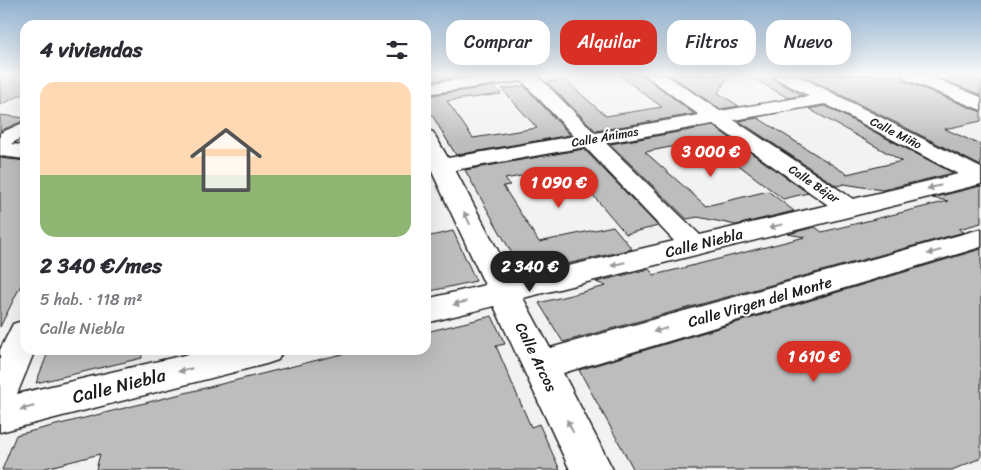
<!DOCTYPE html>
<html lang="es">
<meta charset="utf-8">
<style>
:root{--surface:#fff;--page:#f7f7f7;--text:#2b2b33;--muted:#7c7c81;--accent:#d93025}
body{margin:0;font-family:Sriracha,sans-serif;background:var(--page);color:var(--text);height:100vh;display:flex;flex-direction:column;font-size:19px;white-space:nowrap}
*{box-sizing:border-box;margin:0}
p{font-size:16px;color:var(--muted)}
.icon{flex:none;width:28px;height:28px;fill:none;stroke:currentColor;stroke-width:2;stroke-linecap:round;stroke-linejoin:round}
.map{position:relative;flex:1;overflow:hidden}
.panel{position:absolute;left:20px;top:20px;width:411px;height:335px;display:flex;flex-direction:column;background:var(--surface);border-radius:15px;box-shadow:0 5px 20px #0002}
.panel>*{flex:none}
.top-card{position:absolute;left:446px;top:20px;width:459px;height:45px;display:flex;gap:10px}
.price{position:absolute;translate:-50% -42px;padding:0 11px;border-radius:18px;background:var(--accent);color:#fff;font-size:16px;line-height:32px;filter:drop-shadow(0 1px 2px #0008)}
.price::after{content:'';position:absolute;left:50%;top:30px;width:15px;height:11px;margin-left:-8px;background:inherit;clip-path:polygon(0 0,100% 0,50% 100%)}
.price.on{background:#222;color:#fff}
ul{padding:0;list-style:none}
li{display:grid;align-content:center;gap:10px;height:265px;padding:0 20px}
li span{display:grid;place-items:center;height:155px;border-radius:15px;color:#555}
li>.icon{margin-inline-start:auto}
span .icon{width:90px;height:90px;fill:#fffc;stroke-width:1}
li b{font-size:21px}
h2{display:flex;justify-content:space-between;align-items:center;height:60px;padding:0 20px;font-size:21px}
.tag{padding:0 18px;border-radius:15px;background:var(--surface);box-shadow:0 5px 20px #0002;font-size:18px;line-height:45px}
.tag.on{background:var(--accent);color:#fff}
.map>svg:first-child{display:block}
.building{fill:#bdbdbd;stroke:#1c1c1c}
.lines{fill:none;stroke-linecap:round;stroke-linejoin:round}
.minor-casing{stroke:#1c1c1c;stroke-width:3}
.minor{fill:#fff;fill-rule:evenodd}
.oneway{fill:#999}
.labels{text-anchor:middle;stroke-width:4;stroke-linejoin:round;paint-order:stroke}
.far-street-label{font-size:12px;fill:#1c1c1c;stroke:#fff}
.street-label{font-size:15px;fill:#1c1c1c;stroke:#fff}
.near-street-label{font-size:18px;fill:#1c1c1c;stroke:#fff}
</style>
<div class="map">
<svg width="981" height="470" viewBox="0 0 981 470">
<rect width="100%" height="100%" fill="#f2f2f2"/>
<filter id="ink" filterUnits="userSpaceOnUse"><feTurbulence type="fractalNoise" baseFrequency=".02" numOctaves="2"/><feDisplacementMap in="SourceGraphic" scale="10" xChannelSelector="R" yChannelSelector="G"/><feConvolveMatrix kernelMatrix="1 2 1 2 8 2 1 2 1" color-interpolation-filters="sRGB"/></filter>
<g filter="url(#ink)">
<path class="building" d="M0,75h25v18l-25,12z
M426,75l4,4h4l-2,-4h42l-48,7z
M619,75h24l51,39 -98,17 -49,-49 18,-2 41,36 56,-9z
M670,75h59l-11,18 21,13 -19,3z
M748,75h24l4,6 27,14 -15,3z
M802,75h95l7,6 77,31v9l-36,8 36,16v21z
M968,75h13v20l-38,-15z
M495,86l6,8 -54,7 26,37 64,-10 -35,-39 22,-3 46,49 -114,20 -30,-50v-9z
M825,106l128,67 -71,17 -38,-6 -7,2 -98,-65 19,-3 89,56 55,-13 -93,-52z
M0,115l25,3v2l-25,11z
M713,126l95,67 -25,6 -77,-59 -61,12 61,54 62,-15 26,20 -58,14 -38,-8 -11,2 -77,-75z
M584,149l74,77 -32,8 -57,-67 -64,12 5,6 -7,1 36,56 74,-16 19,23 -74,17 -15,-6 -4,-6 -24,5 -50,-89z
M0,158l25,3v116l-25,50z
M981,186v37l-22,6 5,3 -401,110 -24,-39 67,-17 -10,-4 53,-13 5,6 29,-7 122,-31 -17,-3 27,-7 7,5 126,-31 -16,-3z
M453,231l23,50 -50,11v-55z
M981,249v209l-29,12h-318l-55,-100z
M492,316l13,28 -9,2 35,81 8,-3 21,46h-464l4,-16 -62,16h-36l14,-35 342,-85h68v-18z
M49,350h92l1,8 -106,25z"/>
<g class="lines">
<defs>
<path id="minor" d="M488,75h49l58,58 104,-18 -54,-40h21l54,36 89,-15 -32,-17 -3,-4h23l184,93v16l-458,114 27,50 431,-119v18l-418,126 50,97h-43l-76,-164 -68,17v-24l59,-14 -59,-126v-29l7,2 15,26 126,-22 -52,-55 -96,13v-10zM825,104l133,70 -105,25 -119,-79zM713,124l115,81 -128,30 -94,-92zM585,147l89,94 -161,38 -58,-109z
M902,75h25l54,22v13l-76,-31z
M25,122v14l-14,8 14,1v14l-25,-3v-23z
M25,320v30h10l-18,44 189,-44h77l-5,10 -12,4 -266,68v-82l13,-26z"/>
</defs>
<use href="#minor" class="minor-casing"/>
<use href="#minor" class="minor"/>
</g>
<defs><path id="oneway-solid" d="M-6-.8H1V-3.2L6.5 0L1 3.2V.8H-6Z" transform="scale(1.25)"/></defs>
<g class="oneway">
<use href="#oneway-solid" transform="translate(934 187) rotate(166)"/>
<use href="#oneway-solid" transform="translate(467 218) rotate(-116)"/>
<use href="#oneway-solid" transform="translate(776 226) rotate(166)"/>
<use href="#oneway-solid" transform="translate(934 252) rotate(164)"/>
<use href="#oneway-solid" transform="translate(618 264) rotate(166)"/>
<use href="#oneway-solid" transform="translate(460 303) rotate(166)"/>
<use href="#oneway-solid" transform="translate(660 330) rotate(164)"/>
<use href="#oneway-solid" transform="translate(185 370) rotate(166)"/>
<use href="#oneway-solid" transform="translate(27 408) rotate(166)"/>
<use href="#oneway-solid" transform="translate(570 426) rotate(-116)"/>
</g>
</g>
<linearGradient id="sky" x2="0" y2="1"><stop stop-color="#8eafce"/><stop offset="0.53" stop-color="#f9f9f9"/><stop offset="1" stop-color="#f9f9f9" stop-opacity="0"/></linearGradient>
<rect width="981" height="141" fill="url(#sky)"/>
<g class="labels">
<g class="far-street-label">
<text transform="translate(896 133) rotate(27)" y="4">Calle Miño</text>
<text transform="translate(605 137) rotate(-10)" y="4">Calle Ánimas</text>
<text transform="translate(814 184) rotate(34)" y="4">Calle Béjar</text>
</g>
<g class="street-label">
<text transform="translate(704 243) rotate(-14)" y="5">Calle Niebla</text>
<text transform="translate(760 302) rotate(-16)" y="5">Calle Virgen del Monte</text>
<text transform="translate(536 357) rotate(64)" y="5">Calle Arcos</text>
</g>
<g class="near-street-label">
<text transform="translate(119 386) rotate(-14)" y="6">Calle Niebla</text>
</g>
</g>
</svg>
<b class="price" style="left:711px;top:178px">3 000 €</b>
<b class="price" style="left:559px;top:209px">1 090 €</b>
<b class="price on" style="left:530px;top:293px">2 340 €</b>
<b class="price" style="left:814px;top:383px">1 610 €</b>
<div class="top-card">
<a class="tag">Comprar</a>
<a class="tag on">Alquilar</a>
<a class="tag">Filtros</a>
<a class="tag">Nuevo</a>
</div>
<section class="panel">
<h2>4 viviendas<svg class="icon" aria-label="filters" viewBox="0 0 24 24"><path d="M4 7h16M4 17h16"/><circle cx="9" cy="7" r="2"/><circle cx="15" cy="17" r="2"/></svg></h2>
<ul>
<li><span style="background:linear-gradient(#ffd9b3 60%,#8fb573 0)"><svg class="icon" aria-label="home" viewBox="0 0 24 24"><path d="M3 11l9-7 9 7M6 9v11h12V9"/></svg></span><div><b>2 340 €/mes</b><p>5 hab. · 118 m²</p><p>Calle Niebla</p></div></li>
</ul>
</section>
</div>
